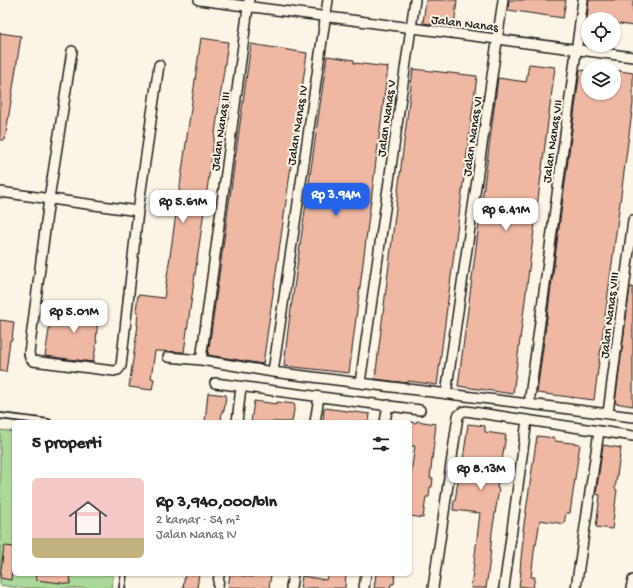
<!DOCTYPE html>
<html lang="id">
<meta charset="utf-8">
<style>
:root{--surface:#fff;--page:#f2f2f2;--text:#202124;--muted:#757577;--line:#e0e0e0;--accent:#2563eb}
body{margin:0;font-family:"Gochi Hand",sans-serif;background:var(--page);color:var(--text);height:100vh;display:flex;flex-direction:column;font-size:15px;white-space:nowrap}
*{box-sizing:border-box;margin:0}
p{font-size:13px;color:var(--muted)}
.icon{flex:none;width:22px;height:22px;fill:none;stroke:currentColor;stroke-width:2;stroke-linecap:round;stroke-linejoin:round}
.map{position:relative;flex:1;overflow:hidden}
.side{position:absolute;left:12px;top:420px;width:400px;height:156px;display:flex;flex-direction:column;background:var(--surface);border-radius:6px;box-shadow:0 1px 3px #0004}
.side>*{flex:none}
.controls{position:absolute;left:581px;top:12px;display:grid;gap:8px}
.controls a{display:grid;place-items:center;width:40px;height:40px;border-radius:50%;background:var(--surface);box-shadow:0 1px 3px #0004;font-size:20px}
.price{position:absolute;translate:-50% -34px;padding:0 9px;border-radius:8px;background:#fff;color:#222;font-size:13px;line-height:26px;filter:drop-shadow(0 1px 2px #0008)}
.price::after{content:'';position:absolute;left:50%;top:24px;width:12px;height:9px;margin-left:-6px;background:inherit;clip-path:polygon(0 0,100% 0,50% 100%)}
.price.current{background:var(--accent);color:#fff}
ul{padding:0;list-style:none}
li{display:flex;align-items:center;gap:12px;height:100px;padding:0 20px}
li+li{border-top:1px solid var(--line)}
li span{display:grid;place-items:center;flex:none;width:112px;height:80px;border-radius:6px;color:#555}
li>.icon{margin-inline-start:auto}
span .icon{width:48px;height:48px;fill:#fffc;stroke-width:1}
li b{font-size:17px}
h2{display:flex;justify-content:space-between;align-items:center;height:48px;padding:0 20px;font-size:17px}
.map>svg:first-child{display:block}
.green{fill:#abd998;stroke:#647a5a}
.building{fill:#efb8a3;stroke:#1c1c1c}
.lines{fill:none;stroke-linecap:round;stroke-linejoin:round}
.lane-casing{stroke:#1c1c1c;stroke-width:8}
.street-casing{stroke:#1c1c1c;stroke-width:12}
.lane{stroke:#fcf5e5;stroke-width:4.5}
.street{stroke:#fcf5e5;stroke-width:9}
.labels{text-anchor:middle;stroke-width:4;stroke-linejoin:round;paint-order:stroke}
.street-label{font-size:13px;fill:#1c1c1c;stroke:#fcf5e5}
</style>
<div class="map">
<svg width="633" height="588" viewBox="0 0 633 588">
<rect width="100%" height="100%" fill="#fcf5e5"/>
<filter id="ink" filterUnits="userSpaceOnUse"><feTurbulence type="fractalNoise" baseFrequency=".025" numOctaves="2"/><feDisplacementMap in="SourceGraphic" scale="8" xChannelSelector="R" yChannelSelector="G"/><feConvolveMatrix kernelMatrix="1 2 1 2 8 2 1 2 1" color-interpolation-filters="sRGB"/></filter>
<g filter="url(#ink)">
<path class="green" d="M0,430l14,2v142h99l-2,14h-90l-21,-3z"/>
<path class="building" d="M426,0h31l-3,27 -31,-4z
M509,0h57l-3,18 -55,-8z
M589,0h44v26l-19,-3v-4h-27z
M0,33l21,3 -16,104h-5z
M201,38l27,4 -44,310 -29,-1 -4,27 3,1 -2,11 -23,-3 9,-62h-1l1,-14h-2l2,-16 26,3z
M251,44l56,9 -44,311 -55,-9z
M327,56l27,4v3l34,4 -39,306 -65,-7 4,-36z
M529,64l26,3 -42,327 -55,-8 40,-308 28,4z
M413,69l64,7 -40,309 -29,-4v2l-33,-4z
M580,70l8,1v22h26v-23l19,3v31l-39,296 -57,-7z
M630,287h3v119l-18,-3z
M79,303l20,3 -3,35h1l-4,21 -48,-6 7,-46 26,4z
M0,320l14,2 -2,18h-2l-4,32 -6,-1z
M208,393l18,2 -2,16h-2l-1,11h-16z
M254,401l23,3v-2l18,2 -3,18h-41z
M324,408l46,6 -1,8h-46z
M417,421l19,3 -6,54h3l-1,9h-2l-1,10h-3l-3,21 -13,-2v-36l5,-34h-5v-24l6,1z
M468,424l17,2v6l21,3 -4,25h-1l-4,28 2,1 -7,43 -2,26 -4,30h-15l9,-75 -27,-3 1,-9h1l5,-35h1v-6h2z
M537,436l18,2v3l25,3 -10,69h-4l-2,11 -24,-4 -4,25 -1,-1 -4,33h4l-2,11 -14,-2 2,-14h-1l1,-14 3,-27h-1z
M603,445l18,3 -6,41 2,1 -5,39 -16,-2 4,-32 -4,-1z
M4,546l10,1 -3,33 -11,-2z
M37,574h34l-1,10 -34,-4z
M185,574h14l-2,14h-14z
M230,574l23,3 1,-3 17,1 -2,13 -41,-1z
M328,574h18l-1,14h-45l2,-12 24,4z
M376,574h19l-1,10h-3l-1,4h-16z"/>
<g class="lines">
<defs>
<path id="lane" d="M0,416l48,6
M122,588l2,-14"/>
<path id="street" d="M199,0l434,57
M72,51l-23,148 -20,154 1,5 3,3 81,10 4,-1 3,-4 17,-155 21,-146
M0,192l138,19
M168,357l33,3 72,12 87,11 273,34
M201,360l48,-360
M273,372l55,-372
M215,383l205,27
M360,383l55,-383
M446,394l57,-394
M529,404l54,-404
M608,413l25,-193
M237,422l4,-35
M315,422l4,-25
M385,422l3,-17
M218,588l1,-14
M291,588l2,-14
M364,588l2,-14
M433,588l25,-172 4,-4 4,-1 167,25
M504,588l23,-168
M576,588l23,-157
M631,588l2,-8"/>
</defs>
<use href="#lane" class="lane-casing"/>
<use href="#street" class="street-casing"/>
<use href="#lane" class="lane"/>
<use href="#street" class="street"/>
</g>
</g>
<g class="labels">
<g class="street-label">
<text transform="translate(465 22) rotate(7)" y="5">Jalan Nanas</text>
<text transform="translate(385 118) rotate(-82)" y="5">Jalan Nanas V</text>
<text transform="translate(296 125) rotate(-81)" y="5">Jalan Nanas IV</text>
<text transform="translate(219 131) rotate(-82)" y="5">Jalan Nanas III</text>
<text transform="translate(471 136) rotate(-82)" y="5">Jalan Nanas VI</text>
<text transform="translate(551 141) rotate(-82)" y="5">Jalan Nanas VII</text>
<text transform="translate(608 315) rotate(-83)" y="5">Jalan Nanas VIII</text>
</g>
</g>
</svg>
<div class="controls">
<a><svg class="icon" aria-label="locate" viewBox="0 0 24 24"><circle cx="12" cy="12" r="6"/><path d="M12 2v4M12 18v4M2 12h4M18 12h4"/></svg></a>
<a><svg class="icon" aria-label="layers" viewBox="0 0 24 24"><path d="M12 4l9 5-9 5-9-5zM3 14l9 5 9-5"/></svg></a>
</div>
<b class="price current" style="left:336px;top:217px">Rp 3.94M</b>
<b class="price" style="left:183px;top:224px">Rp 5.61M</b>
<b class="price" style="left:506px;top:232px">Rp 6.41M</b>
<b class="price" style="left:74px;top:334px">Rp 5.01M</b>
<b class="price" style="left:481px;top:491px">Rp 8.13M</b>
<section class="side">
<h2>5 properti<svg class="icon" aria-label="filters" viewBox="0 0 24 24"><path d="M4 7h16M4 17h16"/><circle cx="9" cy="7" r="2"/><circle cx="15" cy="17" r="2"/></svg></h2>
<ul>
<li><span style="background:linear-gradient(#f6c9c9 75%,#c2b280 0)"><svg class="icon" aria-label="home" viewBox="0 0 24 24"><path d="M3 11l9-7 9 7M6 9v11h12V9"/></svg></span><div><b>Rp 3,940,000/bln</b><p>2 kamar · 54 m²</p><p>Jalan Nanas IV</p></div></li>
</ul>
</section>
</div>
